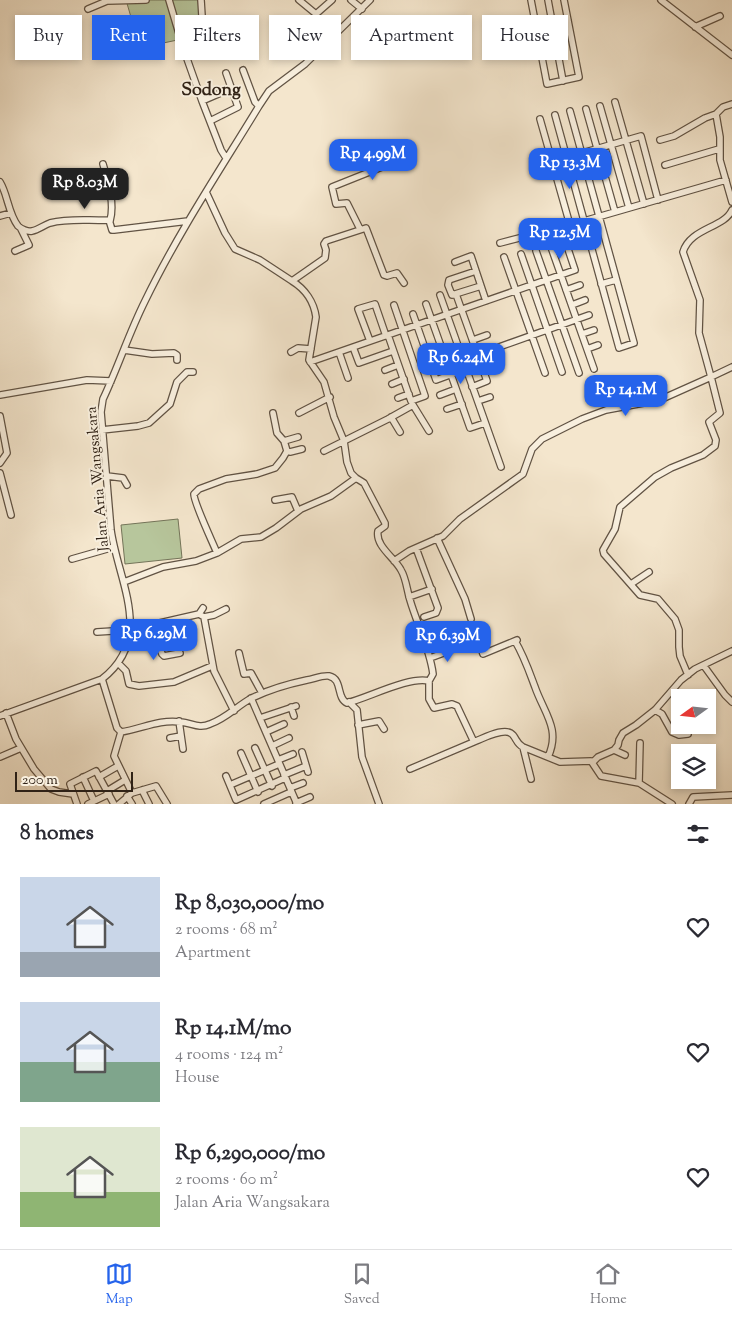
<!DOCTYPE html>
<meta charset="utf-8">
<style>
:root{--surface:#fff;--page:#f2f2f3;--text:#2b2b33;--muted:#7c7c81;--line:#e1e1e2;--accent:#2563eb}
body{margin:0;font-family:"Sorts Mill Goudy",serif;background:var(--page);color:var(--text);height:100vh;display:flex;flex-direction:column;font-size:19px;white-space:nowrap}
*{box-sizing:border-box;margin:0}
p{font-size:16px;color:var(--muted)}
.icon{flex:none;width:28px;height:28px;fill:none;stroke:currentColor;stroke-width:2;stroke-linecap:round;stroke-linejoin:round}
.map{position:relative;height:804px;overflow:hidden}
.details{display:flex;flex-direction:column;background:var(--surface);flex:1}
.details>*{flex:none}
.top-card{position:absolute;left:15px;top:15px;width:702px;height:45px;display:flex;gap:10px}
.needle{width:32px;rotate:255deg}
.tools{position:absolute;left:671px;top:689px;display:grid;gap:10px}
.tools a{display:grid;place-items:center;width:45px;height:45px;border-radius:0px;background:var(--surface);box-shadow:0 2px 8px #0003;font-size:25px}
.scale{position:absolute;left:15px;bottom:12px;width:118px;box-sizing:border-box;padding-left:5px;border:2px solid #302216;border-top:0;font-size:14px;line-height:18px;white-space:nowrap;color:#302216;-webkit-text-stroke:4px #f8efde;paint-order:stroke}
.price{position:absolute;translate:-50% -42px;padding:0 11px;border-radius:10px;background:var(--accent);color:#fff;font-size:16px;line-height:32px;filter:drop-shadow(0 1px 2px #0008)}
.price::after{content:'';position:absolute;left:50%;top:30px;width:15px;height:11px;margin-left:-8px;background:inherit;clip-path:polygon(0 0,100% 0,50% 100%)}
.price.selected{background:#222;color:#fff}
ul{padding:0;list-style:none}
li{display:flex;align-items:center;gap:15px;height:125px;padding:0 20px}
li span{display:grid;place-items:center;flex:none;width:140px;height:100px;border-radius:0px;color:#555}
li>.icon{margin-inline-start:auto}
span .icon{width:60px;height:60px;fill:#fffc;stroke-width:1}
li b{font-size:21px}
h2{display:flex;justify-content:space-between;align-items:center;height:60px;padding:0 20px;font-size:21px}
.chip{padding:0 18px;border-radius:0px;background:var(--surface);box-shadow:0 2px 8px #0003;font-size:18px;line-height:45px}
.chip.selected{background:var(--accent);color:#fff}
.tab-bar{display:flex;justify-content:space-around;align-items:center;height:70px;border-top:1px solid var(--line);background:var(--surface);font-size:14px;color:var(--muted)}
.tab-bar a{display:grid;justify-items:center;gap:2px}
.tab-bar .selected{color:var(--accent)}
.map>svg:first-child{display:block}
.green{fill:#b7c69c;stroke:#747459}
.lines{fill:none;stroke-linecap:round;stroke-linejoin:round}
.minor-casing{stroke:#615344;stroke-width:8}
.minor{stroke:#f8efde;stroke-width:5.5}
.labels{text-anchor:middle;stroke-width:4;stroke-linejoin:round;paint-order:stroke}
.street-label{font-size:15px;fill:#302216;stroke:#f8efde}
.quarter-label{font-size:18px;font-weight:bold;fill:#302216;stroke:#f8efde}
</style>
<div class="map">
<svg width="732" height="804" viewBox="0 0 732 804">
<rect width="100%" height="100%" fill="#f4e6cd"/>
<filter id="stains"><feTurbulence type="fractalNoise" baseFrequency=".004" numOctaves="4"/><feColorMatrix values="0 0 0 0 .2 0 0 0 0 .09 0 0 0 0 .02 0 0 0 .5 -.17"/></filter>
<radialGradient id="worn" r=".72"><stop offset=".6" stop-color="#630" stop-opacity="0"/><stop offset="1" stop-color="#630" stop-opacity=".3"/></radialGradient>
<path class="green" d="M126,0h72l3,16 -19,23 -42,9z
M178,519l4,39 -57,6 -4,-39z"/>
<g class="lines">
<defs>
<path id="minor" d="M169,0l11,37
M201,0l1,16 -20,19 -2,4 22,62 19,49 5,8
M299,0l17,14 16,-14
M351,0l11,9
M531,0l16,84 32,-7 -15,-77
M548,0l15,81
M661,0l71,55
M88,9l19,-8 39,-1
M536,26l32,-6
M695,27l25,-11
M243,70l12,32 4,4
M202,101l30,-13
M615,102l29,102
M600,106l29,102
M586,109l29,103
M716,114l4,23v23l12,42
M555,115l64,233 15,-5 -64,-232
M540,119l30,106
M210,121l28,-14 -12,-34
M660,140l14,-4 31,-18 11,-4 7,-7 9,-3
M551,162l90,-26 17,64
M103,164c5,18 12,39 7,57
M665,165l54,-16
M0,182c8,13 8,31 18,44 3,3 10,6 14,5 6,-1 12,-6 18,-8 20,-5 39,-2 59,-3l3,10h2l74,-9
M206,192l19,41 10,16 25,11 32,21 33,-23 1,-8 -2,-6 2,-3 40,-13 18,47 3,1 10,-3 7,10
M0,216l11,-3
M360,229l-13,-26 -11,1 -4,-17 65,-26 9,3
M500,243l70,-18 156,-45
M551,247l43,122
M15,251l14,-6 -8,-16
M536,251l43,122
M521,254l41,118
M504,257l41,116
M455,262l16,-6 15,45
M476,271l-27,9 -1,5 4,10 29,-9
M292,281c13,8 22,21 24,36l-7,43 15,22 10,35 10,24 3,21 4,11 5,5 8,5 21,40v3l-7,5c-3,15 17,27 23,39 5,8 6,20 9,30 7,24 20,49 23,74l-4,7
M601,284l15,-4
M566,290l14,-5
M440,295l61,172
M457,297l30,84 -15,6
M426,304l44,124 15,-5
M572,305l13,-5
M413,314l23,66 30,-11
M582,334l12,-4
M388,335l23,66 14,-5 -31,-91
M473,340l14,-5
M370,341l-12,-32 17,-5 11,32
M353,347l6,16 34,-12
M499,347l90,-32
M587,349l11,-4
M124,350l28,4 22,-1 3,2v5
M291,352l7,-4 13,1
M339,352l9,26
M478,355l15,-5
M310,362l265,-92 -9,-27
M483,369l7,-2
M385,370l13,-5
M392,384l12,-5
M0,395l87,-15 24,1
M440,395l16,-6
M398,398l11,-4
M478,401l12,-4
M447,409l15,-5
M299,413l31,-16
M0,416l7,37 -7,10
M391,417l9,15
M102,430l36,-4 11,-3 21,-19 7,-22 10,-10h6
M284,441l14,-4
M287,451l3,1 12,-3
M324,451l64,-32 25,-14 16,26
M0,473l11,42
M107,476l16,2 4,7
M275,500l17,-3 6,14
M437,538l28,61 6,20
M416,548l22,60 -2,5 -12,4
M217,553c-4,-10 -24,-52 -23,-59l5,-5 27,-10 31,-5 18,-6 8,-10 4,-7 -3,-10 -7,-8 -4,-20
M72,559l42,-12
M394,561l15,-10 34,-15 17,-17 63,-45 9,-25 10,-10 40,-20 24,-9 43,-8 15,-4 47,-21 -12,-44 1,-33 -17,-48c7,-24 41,-24 49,-42
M124,582l39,-15 33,-6 21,-8 24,-14 20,-2 15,-9 25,-19 30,-13 25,-18
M631,584l18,-12
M409,597l23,-8
M203,608l-4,6 5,3 10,54 20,40
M204,617l10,-2 12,-6
M97,632l32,-2 70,-16
M449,632l7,15 4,-3 18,-6 5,16 34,-14
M515,641c9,15 14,30 20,46 9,26 26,42 13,70
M159,642l19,-5
M126,646h33l3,8 2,2 16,-3
M159,646v-19l14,-2
M239,653l5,21 7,-1 11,20
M430,658l19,-7 7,-4
M118,663l8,8 3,13 10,2 35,-4 38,-16
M704,666l21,29 7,7
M688,675l-8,-19 -1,-9v-17l-4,-11 -17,-20 -18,-4 -36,-41 -1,-4 12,-21 5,-22 35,-30 16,-9 32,-13 12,-9 1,-6 -7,-18 11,-9 -9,-36 21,-10
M102,679l15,49 4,4c21,-3 37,-13 60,-10 11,1 18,7 29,2 17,-6 28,-19 42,-26 18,-9 36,-14 55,-18 7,-1 15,-5 22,-4 14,3 7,22 18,27 21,-5 62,-27 82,-22v18l5,9 18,-4 5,2 16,34 3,1c8,-3 30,-15 37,-6 4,5 4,9 10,12l37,15 31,-1 10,15 38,7 33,21
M251,698l46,106
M349,702l8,8 5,47 17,47
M291,707l3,9
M655,710l7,4 10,18 7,3 9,-1
M6,713l10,26 18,30 17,20 8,3 14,2
M0,716l102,-37c53,-41 16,-98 9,-149l-10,-118 2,-13c15,-32 26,-66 42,-98 33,-68 75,-131 114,-195l10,-15 36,-27 65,-64
M260,718l36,-12
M179,721l4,28
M358,725l21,-4 5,8
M121,732l-7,24 18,37 24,-7 11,18
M266,732l18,-8
M170,738l11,-2
M272,746l17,-8
M523,747l8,32
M255,748l17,38
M614,750l4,-5 1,-5 4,-7 13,-8 19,-15 26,-30 14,-11 37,-18
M302,752l6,20
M241,753l17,39
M0,757l21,-9
M278,760l15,-6
M593,762l5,-5 16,-7 11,5
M410,769l66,-28
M284,775l22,-9
M226,776l10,24 49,-22
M83,777l11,24
M99,777l19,-11
M639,783l1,-40
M230,785l49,-21
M290,788l13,-5
M142,790l7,14
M107,791l18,-11
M127,796l5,8
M296,803l14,-6
M77,804l-7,-20 26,-13 18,33
M88,804l21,-10
M119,804l13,-11
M264,804l27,-12
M689,804l4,-7 39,-2"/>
</defs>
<use href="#minor" class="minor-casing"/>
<use href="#minor" class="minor"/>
</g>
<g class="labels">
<g class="street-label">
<text transform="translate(97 479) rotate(-95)" y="5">Jalan Aria Wangsakara</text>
</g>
<g class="quarter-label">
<text x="211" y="95">Sodong</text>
</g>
</g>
<rect width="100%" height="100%" filter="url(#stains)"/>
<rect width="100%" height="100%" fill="url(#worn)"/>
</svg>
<div class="tools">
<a><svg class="needle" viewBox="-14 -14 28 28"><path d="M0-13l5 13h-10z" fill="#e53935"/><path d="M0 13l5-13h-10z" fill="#7c7c81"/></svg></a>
<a><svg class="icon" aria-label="layers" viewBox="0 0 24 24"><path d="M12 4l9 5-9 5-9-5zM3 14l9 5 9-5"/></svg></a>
</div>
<div class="scale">200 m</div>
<b class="price" style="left:373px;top:181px">Rp 4.99M</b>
<b class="price" style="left:570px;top:190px">Rp 13.3M</b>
<b class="price selected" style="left:85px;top:210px">Rp 8.03M</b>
<b class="price" style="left:560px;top:260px">Rp 12.5M</b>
<b class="price" style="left:461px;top:385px">Rp 6.24M</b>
<b class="price" style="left:626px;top:417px">Rp 14.1M</b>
<b class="price" style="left:154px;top:661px">Rp 6.29M</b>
<b class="price" style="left:448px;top:663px">Rp 6.39M</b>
<div class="top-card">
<a class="chip">Buy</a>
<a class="chip selected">Rent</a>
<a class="chip">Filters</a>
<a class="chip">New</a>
<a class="chip">Apartment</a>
<a class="chip">House</a>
</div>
</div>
<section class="details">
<h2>8 homes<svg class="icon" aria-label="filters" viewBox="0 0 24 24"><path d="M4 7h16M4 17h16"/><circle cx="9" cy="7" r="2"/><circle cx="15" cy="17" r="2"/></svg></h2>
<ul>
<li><span style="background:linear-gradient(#c9d6e8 75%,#9aa5b1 0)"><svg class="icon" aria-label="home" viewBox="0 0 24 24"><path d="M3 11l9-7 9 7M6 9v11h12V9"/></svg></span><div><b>Rp 8,030,000/mo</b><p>2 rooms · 68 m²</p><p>Apartment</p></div><svg class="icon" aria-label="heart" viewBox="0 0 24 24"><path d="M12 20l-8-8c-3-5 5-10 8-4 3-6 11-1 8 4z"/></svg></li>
<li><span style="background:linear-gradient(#c9d6e8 60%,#7fa58c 0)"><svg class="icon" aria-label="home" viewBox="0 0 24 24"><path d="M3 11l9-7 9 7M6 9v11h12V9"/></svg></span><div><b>Rp 14.1M/mo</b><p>4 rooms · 124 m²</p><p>House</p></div><svg class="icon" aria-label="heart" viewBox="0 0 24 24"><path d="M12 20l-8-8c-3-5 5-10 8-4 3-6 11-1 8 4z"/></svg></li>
<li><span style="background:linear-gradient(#dfe7d0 65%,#8fb573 0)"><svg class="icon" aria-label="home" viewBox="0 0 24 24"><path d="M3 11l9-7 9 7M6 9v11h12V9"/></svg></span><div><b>Rp 6,290,000/mo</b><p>2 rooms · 60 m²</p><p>Jalan Aria Wangsakara</p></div><svg class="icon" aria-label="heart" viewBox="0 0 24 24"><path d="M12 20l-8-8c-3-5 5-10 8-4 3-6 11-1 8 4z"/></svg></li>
</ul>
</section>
<nav class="tab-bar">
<a class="selected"><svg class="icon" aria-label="map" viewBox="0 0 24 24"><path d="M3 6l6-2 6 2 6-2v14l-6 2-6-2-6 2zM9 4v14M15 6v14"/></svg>Map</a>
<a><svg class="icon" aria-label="saved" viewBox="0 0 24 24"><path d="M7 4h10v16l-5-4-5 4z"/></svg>Saved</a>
<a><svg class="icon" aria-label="home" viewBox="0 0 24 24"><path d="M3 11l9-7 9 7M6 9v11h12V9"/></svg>Home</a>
</nav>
